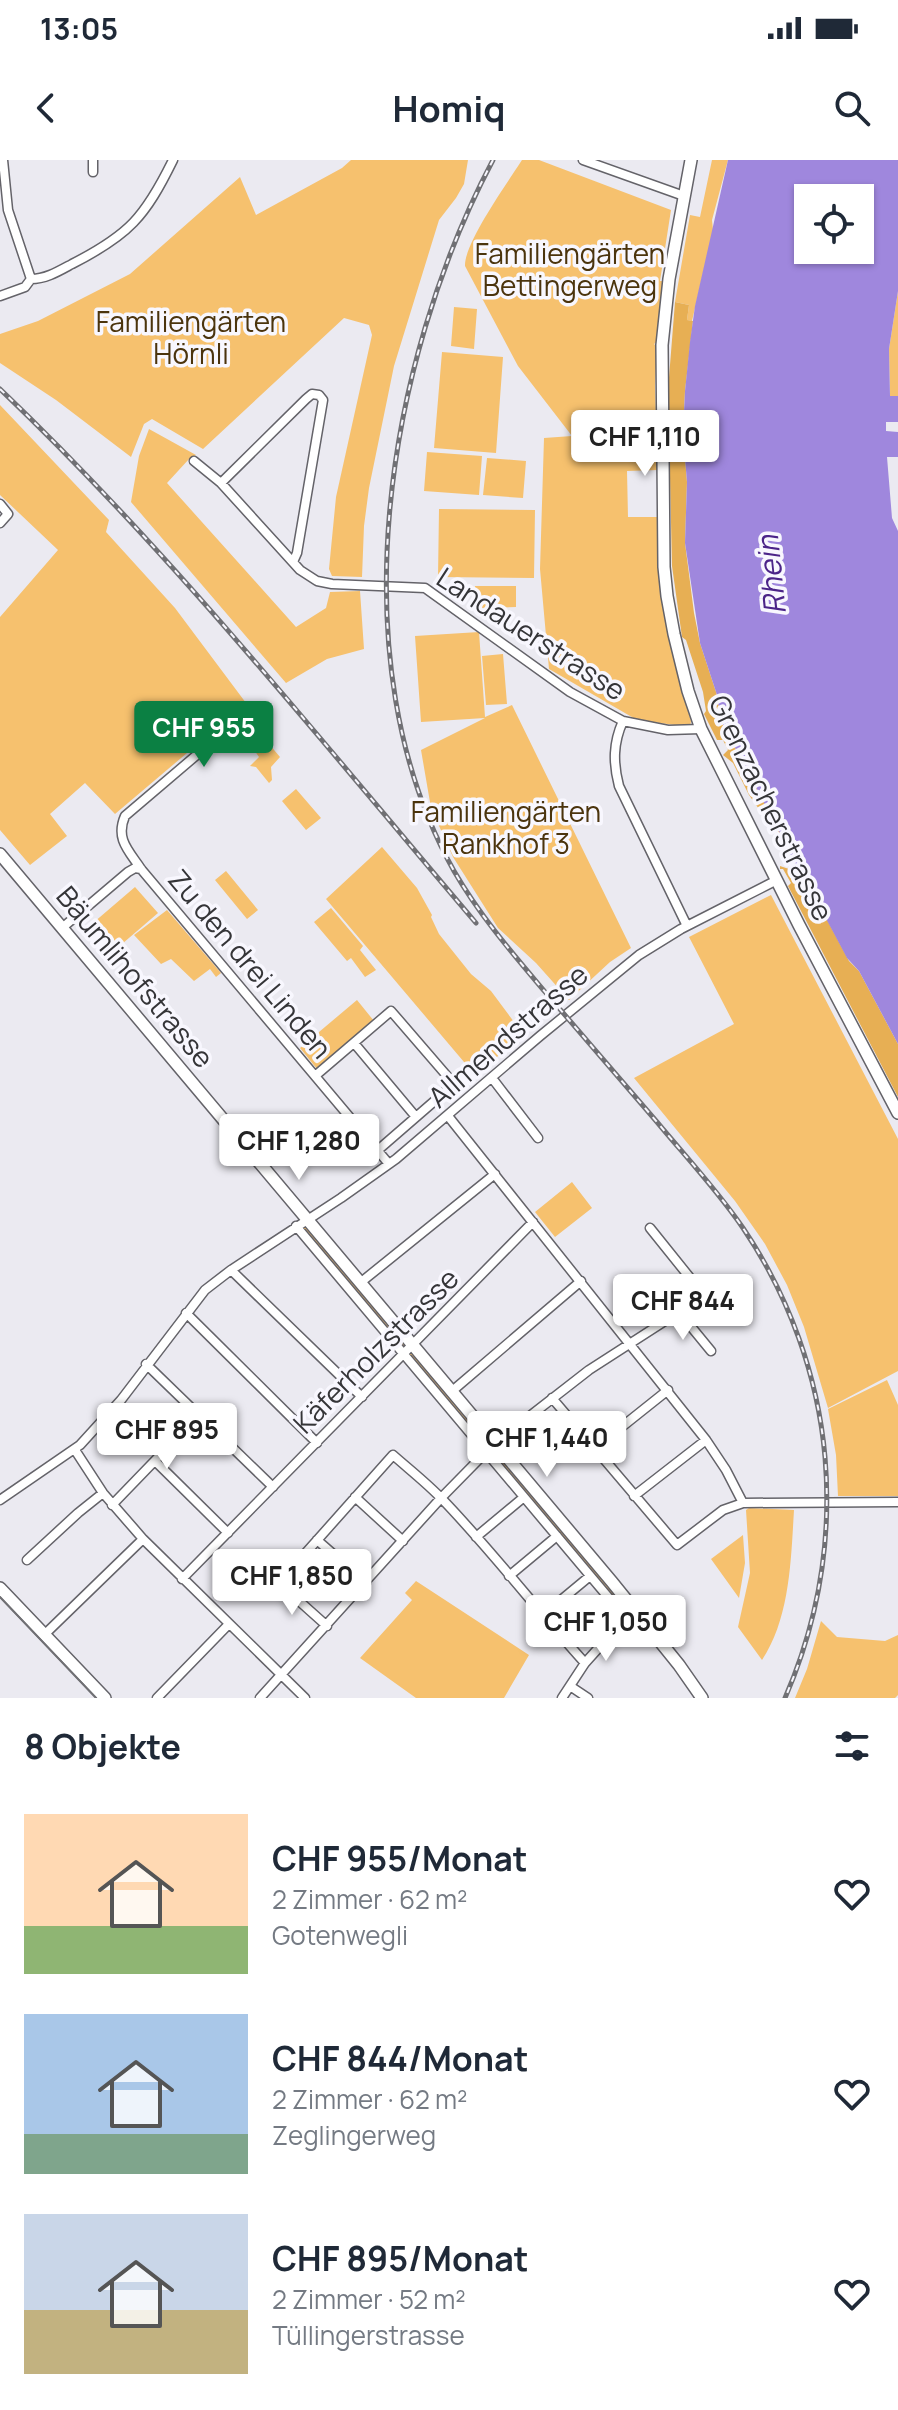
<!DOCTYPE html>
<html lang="de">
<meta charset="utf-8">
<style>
:root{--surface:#fff;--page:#f6f6f7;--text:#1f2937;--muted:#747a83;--accent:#0b8043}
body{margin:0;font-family:Manrope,sans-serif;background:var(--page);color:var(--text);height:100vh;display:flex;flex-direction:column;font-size:30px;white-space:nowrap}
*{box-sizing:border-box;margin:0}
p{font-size:26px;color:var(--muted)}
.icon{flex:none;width:44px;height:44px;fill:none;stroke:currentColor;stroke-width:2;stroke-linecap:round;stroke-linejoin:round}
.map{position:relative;height:1538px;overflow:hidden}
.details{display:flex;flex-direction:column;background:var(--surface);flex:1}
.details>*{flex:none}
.buttons{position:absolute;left:794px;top:24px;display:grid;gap:16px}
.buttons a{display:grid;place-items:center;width:80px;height:80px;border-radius:0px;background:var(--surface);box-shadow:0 2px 6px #0004;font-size:40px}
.price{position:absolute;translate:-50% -68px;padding:0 18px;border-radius:8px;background:#fff;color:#222;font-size:26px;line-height:52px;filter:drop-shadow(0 2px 4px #0008)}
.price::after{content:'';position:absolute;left:50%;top:48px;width:24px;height:18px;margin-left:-12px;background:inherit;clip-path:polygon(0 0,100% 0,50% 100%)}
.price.active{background:var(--accent);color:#fff}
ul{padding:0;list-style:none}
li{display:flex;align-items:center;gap:24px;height:200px;padding:0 24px}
li span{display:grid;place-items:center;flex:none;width:224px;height:160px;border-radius:0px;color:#555}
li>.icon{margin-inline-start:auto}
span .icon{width:96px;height:96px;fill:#fffc;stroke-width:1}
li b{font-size:34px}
h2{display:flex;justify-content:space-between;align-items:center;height:96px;padding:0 24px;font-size:34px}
.status{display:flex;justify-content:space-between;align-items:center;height:56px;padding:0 40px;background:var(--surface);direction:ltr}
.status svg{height:22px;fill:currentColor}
header{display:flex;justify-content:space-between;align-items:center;height:104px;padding:0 24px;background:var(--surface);font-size:36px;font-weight:700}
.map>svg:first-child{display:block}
.green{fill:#f6c16e}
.forest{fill:#e7af54}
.water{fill:#9f87dd;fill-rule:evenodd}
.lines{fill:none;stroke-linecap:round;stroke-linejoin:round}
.minor-casing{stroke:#646369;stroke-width:11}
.major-casing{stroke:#646369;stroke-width:14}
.minor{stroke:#fff;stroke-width:8}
.major{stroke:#fff;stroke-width:11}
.tram{stroke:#707074;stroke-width:2}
.rail-casing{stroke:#707074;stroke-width:5}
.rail{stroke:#f8f7fe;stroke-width:2;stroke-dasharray:6;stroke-linecap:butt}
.labels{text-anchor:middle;stroke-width:7;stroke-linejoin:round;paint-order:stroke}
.park-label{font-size:28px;fill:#4b340d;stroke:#f8f7fe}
.street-label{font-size:28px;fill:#353538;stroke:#f8f7fe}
.water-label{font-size:30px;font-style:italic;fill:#4b2488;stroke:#f8f7fe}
</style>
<div class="status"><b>13:05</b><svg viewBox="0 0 49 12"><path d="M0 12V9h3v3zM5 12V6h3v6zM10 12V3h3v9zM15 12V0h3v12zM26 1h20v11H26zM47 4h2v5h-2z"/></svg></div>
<header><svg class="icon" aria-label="back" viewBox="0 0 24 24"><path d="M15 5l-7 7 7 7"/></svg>Homiq<svg class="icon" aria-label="search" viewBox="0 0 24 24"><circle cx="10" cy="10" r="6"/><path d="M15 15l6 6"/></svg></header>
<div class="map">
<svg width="898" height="1538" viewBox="0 0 898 1538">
<rect width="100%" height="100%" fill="#ebeaf1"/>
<path class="green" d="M351,0h117l-4,24 -8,14 -17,22 -45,146 -25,122 -5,38 -2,51 -30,-1 -3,-7 7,-72 36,-162 -3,-10 -25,-7 -141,131 -51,-30 -8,5 -13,33 -75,-57 -56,-37v-29l38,-13 92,-47 110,-97 16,38 86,-47z
M522,0h17l132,50 -11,71h3l-6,61 -3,2 3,3 -2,39 3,84 -31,1 1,46h31l2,82 23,99 7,23 -1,6 -53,-7 -88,-51 -9,-100 4,-131 28,-2 -54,-70 -53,-100c-1,-23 43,-84 57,-106z
M712,0h16l-16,60 1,10 -21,91 -5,-1 2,-15 -14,-3 15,-87 10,2z
M898,131v105h-8l-1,-47z
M454,147l23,2 -3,40 -23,-3z
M442,192l61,5 -7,96 -62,-5z
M0,245l109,115 -3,12 69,76 71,95 -131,111 -30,-31 -35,31 17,22 -37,29 -30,-35v-213l58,-67 -58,-55z
M149,269l47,26 -7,4 -22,24 129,144 30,-19 4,-16 30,-1 4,58 -37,10 -41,24 -155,-181 8,-46z
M427,292l55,4 -3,39 -55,-4z
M487,298l39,3 -3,37 -40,-3z
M439,349l96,1 -1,68 -96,-1z
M475,426h41v21l-40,1z
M479,472l6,85 27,-12 119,243 -21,14 -41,38 -33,-37 -38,-35 -45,-71 -22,-49 -10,-58 64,-32 -64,4 -6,-86z
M503,494l4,50 -21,1 -4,-49z
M243,558h4l33,39 -9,10 1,13 -3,3 -13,-16 -6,-1 9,-9 -9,-13 9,-8z
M296,629l25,29 -15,12 -24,-29z
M382,687l35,41 15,27 -1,2 8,17 32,40 20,17 26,35 -10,9 7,8 -39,32 -149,-176z
M226,711l32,39 -11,9 -32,-39z
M135,727l23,26 -43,37 -22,-27z
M771,735l127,244v232l-70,37 -24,-81 -17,-42 -22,-41 -30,-43 -101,-123 100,-54 -45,-87z
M331,748l32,38 -3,4 16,20 -11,7 -14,-19 -4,3 -33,-39z
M167,750l54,63 -5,4 -6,-8 -16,12 -23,-22 -10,5 -27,-29z
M357,840l17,21 -57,48 -17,-21z
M572,1022l20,26 -37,29 -20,-25z
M308,1059l326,389 -10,8 -328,-390z
M887,1220l11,25v91h-60l-2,-41 -8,-46z
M749,1348l45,2c-3,49 -4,108 -32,150l-24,-33 12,-54 -4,-63z
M743,1375l2,28 -6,35 -28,-39z
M416,1421l113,74 -25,43h-88l-56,-40 52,-58 -7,-7z
M821,1461l16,16 48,4 13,-6v60l-3,3h-100l12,-29z"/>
<path class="forest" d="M675,142l14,3 -2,15 6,1 -8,70 -2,43 4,48 -2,61 9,70 6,30 17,52 4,26 60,113 4,2 -1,8 -35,-49 -16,-32 -10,-8 5,-5 -5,-10h-6l-13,-26 2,-3 -3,-19 -17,-52 -4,-3 -10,-71 -4,-176z
M780,706l9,3 5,6 5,-2 15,22 35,66 10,10 39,73v53l-110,-211 3,-3 -8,-14h-3z"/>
<path class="water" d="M728,0h170v131l-9,58 1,47h8v26h-12v9l12,1v25h-11l5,61 6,13v513l-39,-73 -12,-13 -33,-62 -9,-13 -20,-39v-8l-4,-1 -60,-114 -4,-26 -17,-52 -15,-100 2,-61 -4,-48 2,-43 5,-49 5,-36zM808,38h52v52h-52z"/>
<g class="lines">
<defs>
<path id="minor" d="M3,0l5,50 23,69
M93,0v12
M583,0l101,36
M0,136l25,-9 6,-8c15,0 28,-8 41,-15 57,-29 73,-47 101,-104
M194,301l27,22 79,87 17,11 15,3 93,4 145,104 53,29 45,9 33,-1
M221,323l85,-84 6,-5 7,1 4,5 -1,6 -25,147 -4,9
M0,344l8,10 -8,9
M253,547l-128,109c-10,23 4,35 16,53l248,295
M623,561c-10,22 -10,42 -4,65l68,140
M62,768l66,-56 7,-4 6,1
M354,883l62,74
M315,916l76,-65 63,73
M492,918l46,60
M448,956l258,324 20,30 17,33
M378,990l83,-72
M296,1066l328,390 10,-8
M231,1110l131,127
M360,1123l135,-109
M679,1152l32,39
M186,1153l131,130
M146,1204l127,123
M451,1232l130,-111
M552,1238l125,147 46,-35 20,-7 155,-1
M594,1289l74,-59
M75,1290l28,43 40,46 162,159
M155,1301l73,72
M634,1336l72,-56
M355,1337l48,44
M0,1340l80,-55 41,-45 84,-110 26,-20 110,-72 55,-39 144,-123 99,-81 42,-26 96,-49
M112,1345l87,-90
M476,1377l48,-40
M317,1380l49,43
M27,1400l51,-47 25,-20
M509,1416l48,-40
M182,1419l351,-357
M543,1455l47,-39
M327,1466l-48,-43 114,-128c17,15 35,29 50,45 50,52 94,110 142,163
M44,1475l99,-96
M570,1526l18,12
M157,1538l72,-74
M260,1538l181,-200 53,-54 95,-74 90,-58 24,-18 -53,-66
M562,1538l23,-35 36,-40 3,-7"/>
<path id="major" d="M691,0l-22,119 -7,66 2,222 3,29 7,38 14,57 13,38 98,196 99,188
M0,694l612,728 67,83 23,33
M0,1428l105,110"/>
</defs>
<use href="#minor" class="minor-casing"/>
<use href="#major" class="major-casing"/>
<use href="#minor" class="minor"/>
<use href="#major" class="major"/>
<path class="tram" d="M0,1437l96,101"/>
<defs>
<path id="rail" d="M493,0c-107,202 -156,503 -39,711 26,45 59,83 92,122 37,43 74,86 111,129 29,35 60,68 86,106 46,68 75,148 82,229 7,83 -7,165 -40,241
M0,229c172,164 322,353 476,534"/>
</defs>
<use href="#rail" class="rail-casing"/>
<use href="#rail" class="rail"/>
</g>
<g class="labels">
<g class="park-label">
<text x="570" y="104">Familiengärten<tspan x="570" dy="32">Bettingerweg</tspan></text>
<text x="191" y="172">Familiengärten<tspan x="191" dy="32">Hörnli</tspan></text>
<text x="506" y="662">Familiengärten<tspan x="506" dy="32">Rankhof 3</tspan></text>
</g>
<g class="street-label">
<text transform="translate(531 474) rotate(33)" y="10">Landauerstrasse</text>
<text transform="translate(771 648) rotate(64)" y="10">Grenzacherstrasse</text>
<text transform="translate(250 804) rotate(50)" y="10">Zu den drei Linden</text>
<text transform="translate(135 817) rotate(50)" y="10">Bäumlihofstrasse</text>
<text transform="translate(508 876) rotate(-41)" y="10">Allmendstrasse</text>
<text transform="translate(376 1191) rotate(-45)" y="10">Käferholzstrasse</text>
</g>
<g class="water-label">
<text transform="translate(772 415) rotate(-96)" y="10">Rhein</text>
</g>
</g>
</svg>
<div class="buttons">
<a><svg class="icon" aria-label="locate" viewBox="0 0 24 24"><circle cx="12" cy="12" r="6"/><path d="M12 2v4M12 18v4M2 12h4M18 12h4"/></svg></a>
</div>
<b class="price" style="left:645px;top:318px">CHF 1,110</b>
<b class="price active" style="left:204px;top:609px">CHF 955</b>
<b class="price" style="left:299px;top:1022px">CHF 1,280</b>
<b class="price" style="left:683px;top:1182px">CHF 844</b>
<b class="price" style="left:167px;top:1311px">CHF 895</b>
<b class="price" style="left:547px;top:1319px">CHF 1,440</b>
<b class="price" style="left:292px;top:1457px">CHF 1,850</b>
<b class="price" style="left:606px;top:1503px">CHF 1,050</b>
</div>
<section class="details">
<h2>8 Objekte<svg class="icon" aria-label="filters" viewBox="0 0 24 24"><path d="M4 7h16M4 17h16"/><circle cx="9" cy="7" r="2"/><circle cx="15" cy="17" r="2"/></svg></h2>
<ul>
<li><span style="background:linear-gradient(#ffd9b3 70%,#8fb573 0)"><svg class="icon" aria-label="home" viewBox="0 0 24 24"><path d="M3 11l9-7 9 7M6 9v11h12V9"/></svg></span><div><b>CHF 955/Monat</b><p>2 Zimmer · 62 m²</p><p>Gotenwegli</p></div><svg class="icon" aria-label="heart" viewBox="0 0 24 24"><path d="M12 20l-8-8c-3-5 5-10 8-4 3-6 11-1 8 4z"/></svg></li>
<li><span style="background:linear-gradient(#a9c7e8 75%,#7fa58c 0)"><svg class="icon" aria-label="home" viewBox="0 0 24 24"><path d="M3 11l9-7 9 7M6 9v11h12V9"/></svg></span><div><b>CHF 844/Monat</b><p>2 Zimmer · 62 m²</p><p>Zeglingerweg</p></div><svg class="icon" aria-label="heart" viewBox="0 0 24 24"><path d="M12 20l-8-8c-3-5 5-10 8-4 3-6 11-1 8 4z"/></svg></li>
<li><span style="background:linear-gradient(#c9d6e8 60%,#c2b280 0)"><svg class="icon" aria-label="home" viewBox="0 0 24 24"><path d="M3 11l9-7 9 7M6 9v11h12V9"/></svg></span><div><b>CHF 895/Monat</b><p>2 Zimmer · 52 m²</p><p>Tüllingerstrasse</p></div><svg class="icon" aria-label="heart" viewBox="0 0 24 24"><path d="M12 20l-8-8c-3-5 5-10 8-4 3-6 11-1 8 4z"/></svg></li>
</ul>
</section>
